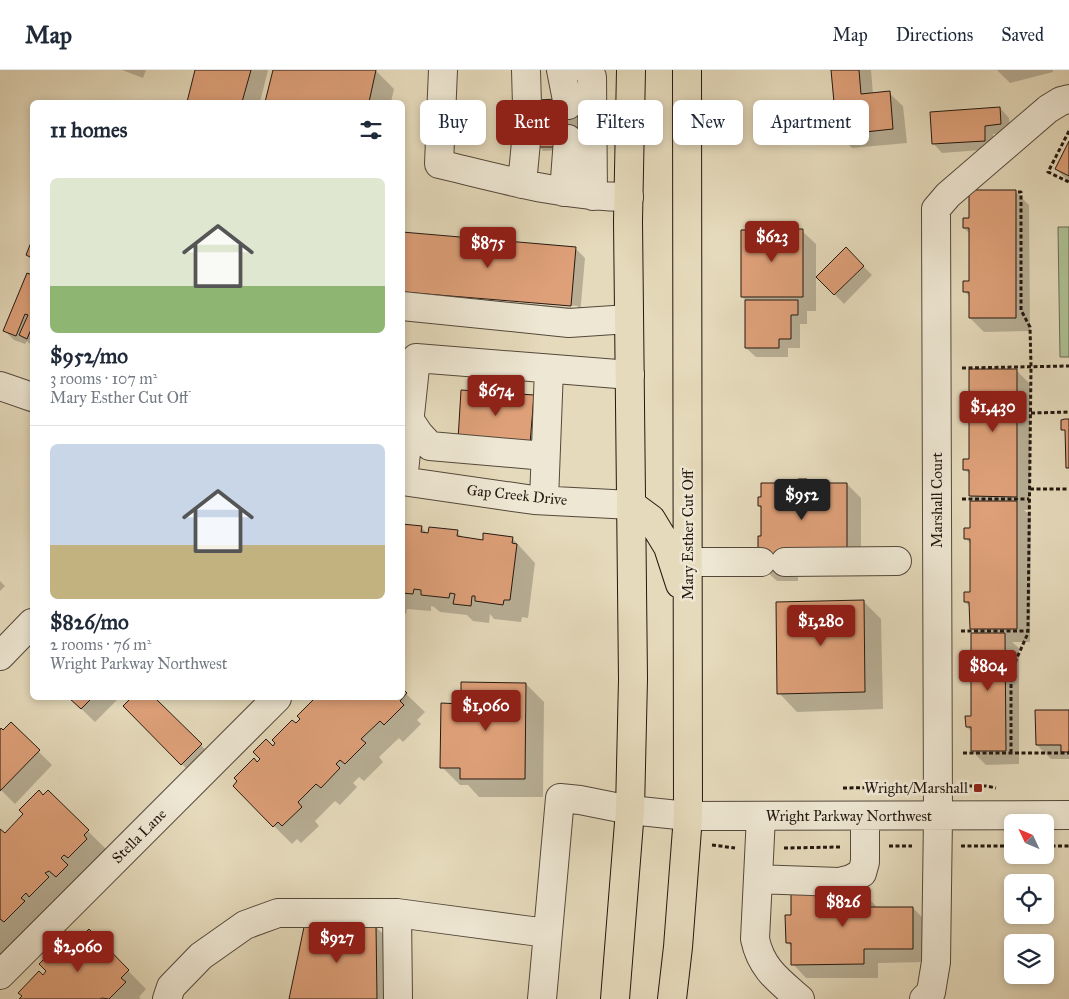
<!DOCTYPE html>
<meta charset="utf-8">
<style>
:root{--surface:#fff;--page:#f6f6f7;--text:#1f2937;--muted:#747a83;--line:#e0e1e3;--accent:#8f2418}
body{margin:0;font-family:"IM FELL Great Primer",serif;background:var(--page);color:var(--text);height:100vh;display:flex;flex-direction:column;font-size:19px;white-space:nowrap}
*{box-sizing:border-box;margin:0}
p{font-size:16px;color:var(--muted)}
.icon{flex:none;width:28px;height:28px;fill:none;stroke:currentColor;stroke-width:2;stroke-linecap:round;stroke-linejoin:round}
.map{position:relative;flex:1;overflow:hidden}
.side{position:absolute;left:30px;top:30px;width:375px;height:600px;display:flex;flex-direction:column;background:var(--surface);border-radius:8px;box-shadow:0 2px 8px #0003}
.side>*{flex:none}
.hud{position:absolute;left:420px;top:30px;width:475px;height:45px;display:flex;gap:10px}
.needle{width:32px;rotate:314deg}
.controls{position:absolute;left:1004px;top:744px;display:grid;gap:10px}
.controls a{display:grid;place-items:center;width:50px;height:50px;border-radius:8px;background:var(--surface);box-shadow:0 2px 8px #0003;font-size:25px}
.price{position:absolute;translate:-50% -42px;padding:0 11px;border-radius:5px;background:var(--accent);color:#fff;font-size:16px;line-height:32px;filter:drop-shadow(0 1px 2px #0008)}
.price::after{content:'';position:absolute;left:50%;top:30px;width:15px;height:11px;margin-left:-8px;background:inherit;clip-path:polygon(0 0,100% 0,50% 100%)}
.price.selected{background:#222;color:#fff}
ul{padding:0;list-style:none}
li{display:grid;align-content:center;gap:10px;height:265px;padding:0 20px}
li+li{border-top:1px solid var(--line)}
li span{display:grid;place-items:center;height:155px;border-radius:8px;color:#555}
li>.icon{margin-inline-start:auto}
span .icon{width:90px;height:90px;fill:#fffc;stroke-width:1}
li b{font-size:21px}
h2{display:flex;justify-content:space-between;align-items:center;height:60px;padding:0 20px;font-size:21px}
.tag{padding:0 18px;border-radius:8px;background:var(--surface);box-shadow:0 2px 8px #0003;font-size:18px;line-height:45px}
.tag.selected{background:var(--accent);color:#fff}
header{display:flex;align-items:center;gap:30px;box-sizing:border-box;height:70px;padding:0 25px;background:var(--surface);border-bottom:1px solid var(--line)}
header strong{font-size:24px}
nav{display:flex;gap:28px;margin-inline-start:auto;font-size:18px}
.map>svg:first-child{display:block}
.green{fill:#aec195;stroke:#696c52}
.shadow{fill:#0003}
.building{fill:#dea079;stroke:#241810}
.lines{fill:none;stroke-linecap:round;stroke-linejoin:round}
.minor-tunnel{stroke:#beb399;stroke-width:28;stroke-dasharray:28 14;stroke-linecap:butt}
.minor-casing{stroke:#54483b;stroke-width:30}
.major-casing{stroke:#241810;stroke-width:30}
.path{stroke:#241810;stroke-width:3;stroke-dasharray:4 2.5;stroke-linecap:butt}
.minor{stroke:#eee7d3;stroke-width:28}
.major{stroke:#e5dabb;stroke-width:28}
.poi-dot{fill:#8f2418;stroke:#eee7d3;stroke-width:2}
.labels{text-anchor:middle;stroke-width:5;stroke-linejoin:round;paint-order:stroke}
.street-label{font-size:15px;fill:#241810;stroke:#eee7d3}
.poi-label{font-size:15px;fill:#241810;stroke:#eee7d3;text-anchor:end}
</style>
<header>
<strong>Map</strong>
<nav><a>Map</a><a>Directions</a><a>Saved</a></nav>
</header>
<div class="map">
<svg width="1069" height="929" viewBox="0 0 1069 929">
<rect width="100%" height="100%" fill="#e5dabb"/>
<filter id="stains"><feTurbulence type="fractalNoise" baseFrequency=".004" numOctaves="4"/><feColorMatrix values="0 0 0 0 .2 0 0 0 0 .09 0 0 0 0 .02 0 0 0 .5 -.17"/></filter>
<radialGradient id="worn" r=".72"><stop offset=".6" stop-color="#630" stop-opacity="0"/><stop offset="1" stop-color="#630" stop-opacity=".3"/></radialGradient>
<path class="green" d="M1058,157h11v130h-9z"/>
<path class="shadow" d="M122,0h24l-3,8z
M196,0h72l-8,32h-72z
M274,0h96l6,1 18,18 -3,13h-124z
M833,0h38l2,24 16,-1 14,13 4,37 -55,5 -13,-13z
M997,0h56v2l-43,11z
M588,35l-25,45 -20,1 -4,-5h-24l-5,-4z
M1000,38l9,10 1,15 -17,1 1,15 -52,4 -9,-10z
M1069,73v39l-13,-13z
M1016,122l13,13 1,126 -46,1 -14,-14v-21l-6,-6 6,-9v-48l-6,-6z
M802,161l14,13v67h-9v13h-7v24h-12v9h-32l-10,-9v-47l-4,-4z
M576,179l9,9 -5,57 -178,-22 175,15 1,-2 -176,-15z
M846,179l26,26 -28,29 -26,-27z
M28,204l4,2v70l-5,-5 -2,3 -11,-4 -9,-9z
M1016,300l14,14v126h-6l7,6 -1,126h-18l7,6v116l-33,1 -14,-14v-19l-5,-5 5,-10v-44l-6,-5 6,-9 5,-24 -6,-7v-20l-6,-6 6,-9v-49l-6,-6 6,-9 6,-26 -7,-7 1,-21 -6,-5 5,-10v-48l-6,-6 7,-9z
M533,326l14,14 -3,48 -85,-19z
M807,410l3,4h37l14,14v65h-63v18h-21l-14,-13v-59l-4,-3z
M402,455l19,2 8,8 28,-3 7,7 20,2 28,-3 23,25 -7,55 -6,-1 -1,5 -27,-3 -4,-5 -1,9 -16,-2 -6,-6 -27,-3 -6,-5 -3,-1v5l-24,-2 -1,5 -4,-1z
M0,511l5,5 -5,5z
M863,531l18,18 2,90 -86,3 -18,-19z
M526,614l18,18 -1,95h-64l-11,-12h-8l-18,-18 20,-62z
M402,620l23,22 -8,8 4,4 -18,18 -4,-4 -20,19 4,5 -19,19 -5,-4 -6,6 4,4 -17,18 -5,-4 -20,20 4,5 -18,17 -4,-4 -5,5 -58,-58 68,-67 -4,-3 18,-18 5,2 2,-2h79z
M70,628h49l-24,24z
M133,628h20l57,56 -19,19 -67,-67z
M1069,641v48h-18l-14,-14z
M11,654l41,41 -37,39 -15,-15v-58l3,1z
M48,722l58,57 -5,5 3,3 -18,18 -3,-3 -5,5 7,7 -11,11 -6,-7 -5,4 3,4 -27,20 3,4 -19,19 -4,-3 -5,5 7,7 -17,4 -4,3v-124l5,4z
M822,824h42l14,14h35l14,14v40l-49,1v15h-72l-13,-14v-16l-6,-6 6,-25z
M375,856l18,18 1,55h-104z
M89,861l57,58 -7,8 2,2h-121z"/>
<path class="building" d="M195,0h56l-9,32h-55z
M273,0h103l-7,32h-104z
M831,0h28l2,24 29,-3 3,38 -56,6z
M558,29l1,48h-21l-1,-47z
M589,34v36l-80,2 -1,-36z
M1000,37l1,17 -16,2v15l-53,3 -2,-32z
M1069,71v35l-14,-7z
M969,120h47v128h-47v-26h-6v-11h6v-53h-6v-10h6z
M803,159v68h-62v-67z
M402,162l174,15 -5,59 -169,-14z
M32,170v18l-6,-3z
M846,177l18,19 -30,29 -18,-18z
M27,203l5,2v52l-5,12 -8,-4 9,-20 -3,-1 -9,22 -13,-5z
M745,230h53v15h-7v24h-12v9h-34z
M969,299h48v128l-48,-1v-26h-6v-11h6v-53h-6l1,-10h5z
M461,320l73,5 -4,49 -72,-4z
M1065,349h4v49h-3l-1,-38h-4v-10z
M798,409h9v4h40v67l-86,18 -3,-19v-13h3v-30h-3v-9h3v-14h37z
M970,431h47v128h-47l-1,-27h-5v-10h6v-53h-6v-11h6z
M402,454l20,2 -1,6 7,1 1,-6 29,3 -1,6 26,4v-7l30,4 -1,6 5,1 -7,56h-6l-1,5 -28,-4v-5h-3l-1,10 -18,-2 2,-10 -5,-1 -1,5 -28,-3v-5l-7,-1 -1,5 -11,-1z
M864,530l1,92 -88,2 -1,-92z
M971,563h34l1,118h-35v-24h-5l-1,-11h6v-47h-6v-11h6z
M461,612l65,1 -1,96h-65v-11h-20l1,-65 20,1z
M402,618l5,5 -7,8 4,4 -20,20 -4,-4 -19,18 5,4 -21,21 -5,-4 -4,4 4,4 -19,20 -5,-4 -18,18 4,5 -20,19 -4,-4 -5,5 -40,-41 4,-5 -3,-3 20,-20 3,4 3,-3 -7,-7 13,-13 7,7 2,-3 -3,-3 20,-20 4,3 4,-4 -3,-3 18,-18h87z
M69,628h23l-11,11z
M131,628h24l47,46 -21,21 -58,-59z
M1035,640h34v42h-8v-7h-25z
M11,652l29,28 -40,41v-61l1,-2 2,2z
M39,720l4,5 5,-5 41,40 -5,5 3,4 -19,19 -4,-3 -3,3 7,7 -12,12 -7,-6 -4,2 4,4 -20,20 -3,-4 -5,5 4,3 -21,21 -4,-3v-90l5,4 18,-19 -4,-4z
M791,818l26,5h47v14h49v42h-49v15l-73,1v-22h-5l-1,-28h6z
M376,855l1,74h-88l15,-72z
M89,859l40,41 -8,8 5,4 -17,17 -7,-1 -2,1h-81l3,-3 -4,-3 21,-22 4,4 3,-4 -7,-7 12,-12 8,7 2,-2 -3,-4 20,-19 3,3z"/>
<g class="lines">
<path class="minor-tunnel" d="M568,35v34
M526,72l1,-37"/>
<defs>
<path id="minor" d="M443,0l-4,94c63,15 125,33 190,33
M526,0l1,35
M561,0l7,35
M588,0l4,7 1,119
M522,114l4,-42
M564,122l4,-53
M402,236l167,17 60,-4
M0,316l32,11
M409,349l10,15 11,12 115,10
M402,411l132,19 98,5
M403,411l13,-123 214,17
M544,430l5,-131
M688,492h73
M785,492l112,-1
M0,586l32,-33
M761,746l-6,123c6,29 23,41 45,60
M758,809l81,3 12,-3 11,-6 3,-11v-46
M0,905l277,-277
M167,929l4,-12 30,-31 44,-31 33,-12h119
M398,929l-1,-86 150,20
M542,929l18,-201 20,2 50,10 58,6 381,-1
M924,929l7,-7 5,-30 2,-146 -2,-607 12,-14 100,-86 13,-8 8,-2"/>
<path id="major" d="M632,435l19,14 17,28 12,37
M615,929l15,-189 3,-131 -5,-458 3,-151
M672,929l6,-52 10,-131 -1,-746"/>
</defs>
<use href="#minor" class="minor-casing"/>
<use href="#major" class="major-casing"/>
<path class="path" d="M1069,61l-21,41 21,10
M962,298l107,-2
M1031,343l38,-1
M1030,419h39
M962,429h67
M961,561h67
M963,683h106
M1011,683v-74l5,-19 12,-27v-7l3,-260 -1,-39 -9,-17v-118h-5
M963,716h23l10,2
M843,718l71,-1
M712,775l23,3
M889,776h23
M961,776h51
M1045,776h24
M784,778l56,-1"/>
<use href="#minor" class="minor"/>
<use href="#major" class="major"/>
</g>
<rect class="poi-dot" x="973" y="713" width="10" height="10" rx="2.5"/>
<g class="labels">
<g class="street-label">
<text transform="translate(517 425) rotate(6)" y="5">Gap Creek Drive</text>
<text transform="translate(937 430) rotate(-90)" y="5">Marshall Court</text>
<text transform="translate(688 465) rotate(-90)" y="5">Mary Esther Cut Off</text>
<text x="849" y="751">Wright Parkway Northwest</text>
<text transform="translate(139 766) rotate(-45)" y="5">Stella Lane</text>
</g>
<g class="poi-label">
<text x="968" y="723">Wright/Marshall</text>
</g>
</g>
<rect width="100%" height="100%" filter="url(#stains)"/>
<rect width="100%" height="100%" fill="url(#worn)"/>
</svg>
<div class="controls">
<a><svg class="needle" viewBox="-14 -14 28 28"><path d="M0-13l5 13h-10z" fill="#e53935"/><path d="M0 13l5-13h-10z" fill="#747a83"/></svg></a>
<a><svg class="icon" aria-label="locate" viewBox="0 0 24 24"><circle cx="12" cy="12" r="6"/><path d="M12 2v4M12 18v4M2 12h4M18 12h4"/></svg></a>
<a><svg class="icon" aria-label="layers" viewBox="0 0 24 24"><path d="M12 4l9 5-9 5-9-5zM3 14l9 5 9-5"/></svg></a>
</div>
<b class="price" style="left:772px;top:193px">$623</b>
<b class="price" style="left:488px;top:199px">$875</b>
<b class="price" style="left:496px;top:347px">$674</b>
<b class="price" style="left:993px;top:363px">$1,430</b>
<b class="price selected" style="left:802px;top:451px">$952</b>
<b class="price" style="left:821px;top:577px">$1,280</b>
<b class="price" style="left:988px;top:622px">$804</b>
<b class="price" style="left:486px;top:662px">$1,060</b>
<b class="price" style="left:843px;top:858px">$826</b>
<b class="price" style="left:337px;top:894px">$927</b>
<b class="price" style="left:78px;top:903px">$2,060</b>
<div class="hud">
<a class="tag">Buy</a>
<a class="tag selected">Rent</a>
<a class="tag">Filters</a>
<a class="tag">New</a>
<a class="tag">Apartment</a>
</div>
<section class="side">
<h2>11 homes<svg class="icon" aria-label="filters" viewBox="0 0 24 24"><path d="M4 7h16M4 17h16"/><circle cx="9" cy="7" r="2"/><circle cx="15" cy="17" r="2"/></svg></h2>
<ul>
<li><span style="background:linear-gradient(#dfe7d0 70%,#8fb573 0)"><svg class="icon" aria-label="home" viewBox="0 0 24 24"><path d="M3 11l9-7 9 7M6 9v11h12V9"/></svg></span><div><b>$952/mo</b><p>3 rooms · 107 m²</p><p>Mary Esther Cut Off</p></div></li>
<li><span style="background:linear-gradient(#c9d6e8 65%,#c2b280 0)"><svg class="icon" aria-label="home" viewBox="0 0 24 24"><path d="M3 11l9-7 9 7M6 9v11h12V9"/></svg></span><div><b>$826/mo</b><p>2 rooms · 76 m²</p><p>Wright Parkway Northwest</p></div></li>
</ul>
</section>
</div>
